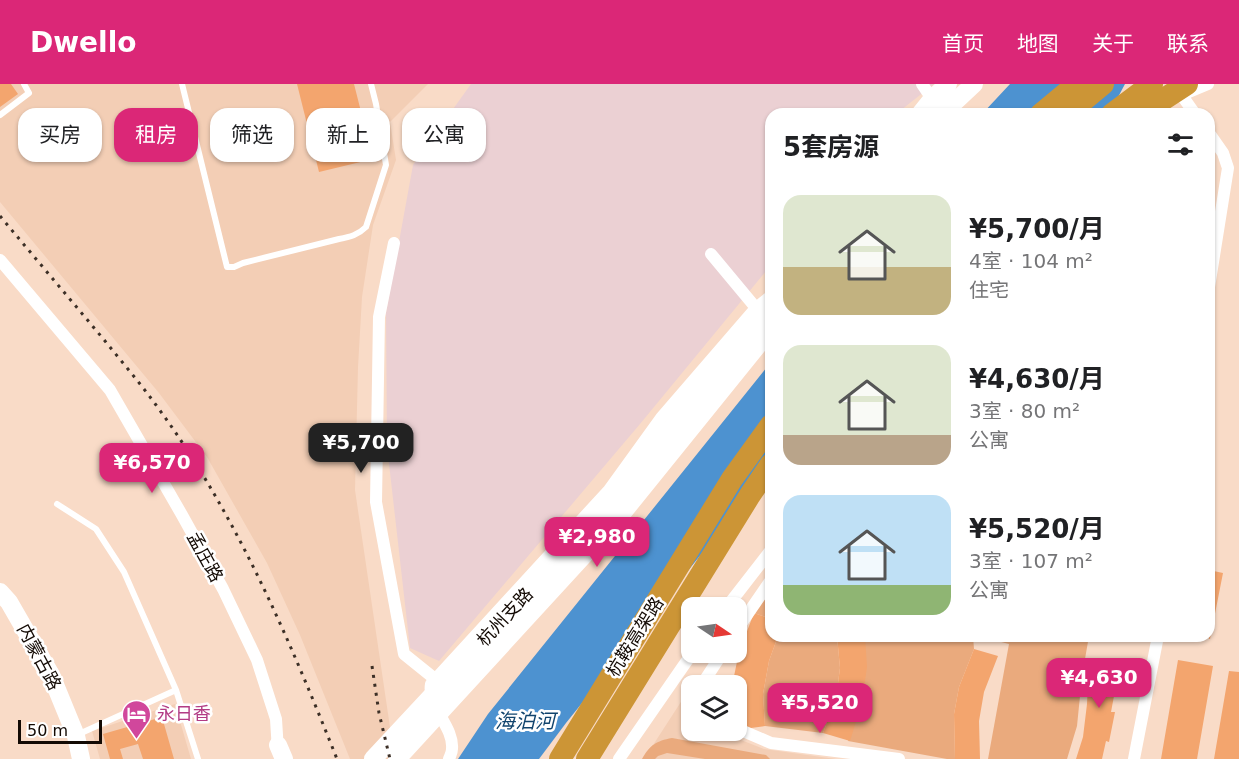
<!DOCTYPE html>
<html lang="zh">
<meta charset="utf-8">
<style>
:root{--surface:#fff;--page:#f2f2f2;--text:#202124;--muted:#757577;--accent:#db2777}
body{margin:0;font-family:"DejaVu Sans","Noto Sans SC",sans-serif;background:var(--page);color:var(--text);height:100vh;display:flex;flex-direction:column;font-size:22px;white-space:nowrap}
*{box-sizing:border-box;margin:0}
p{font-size:20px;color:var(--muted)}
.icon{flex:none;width:33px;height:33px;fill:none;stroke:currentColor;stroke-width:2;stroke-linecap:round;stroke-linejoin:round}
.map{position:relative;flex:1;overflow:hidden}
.details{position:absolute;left:765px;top:24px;width:450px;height:534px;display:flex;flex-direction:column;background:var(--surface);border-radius:18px;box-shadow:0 2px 4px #0004}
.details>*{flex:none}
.guide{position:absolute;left:18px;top:24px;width:570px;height:54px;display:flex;gap:12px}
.needle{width:39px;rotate:103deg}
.fabs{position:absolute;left:681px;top:513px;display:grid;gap:12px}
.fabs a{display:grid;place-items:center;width:66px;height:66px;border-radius:12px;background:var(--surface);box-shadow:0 2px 4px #0004;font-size:30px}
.scale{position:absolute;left:18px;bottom:15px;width:84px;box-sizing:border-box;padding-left:6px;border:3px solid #130a04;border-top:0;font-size:16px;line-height:21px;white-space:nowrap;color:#130a04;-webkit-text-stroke:4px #fff;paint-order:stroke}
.price{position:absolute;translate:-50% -51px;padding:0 14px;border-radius:12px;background:var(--accent);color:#fff;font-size:20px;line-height:39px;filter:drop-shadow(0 2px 3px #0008)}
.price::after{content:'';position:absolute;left:50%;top:36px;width:18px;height:14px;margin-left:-9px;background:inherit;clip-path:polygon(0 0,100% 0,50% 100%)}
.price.selected{background:#222;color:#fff}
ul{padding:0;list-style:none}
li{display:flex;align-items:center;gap:18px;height:150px;padding:0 18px}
li span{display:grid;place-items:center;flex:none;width:168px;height:120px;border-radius:18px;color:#555}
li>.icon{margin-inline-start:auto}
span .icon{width:72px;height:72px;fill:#fffc;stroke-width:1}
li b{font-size:26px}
h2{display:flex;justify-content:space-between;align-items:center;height:72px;padding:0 18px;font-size:26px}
.pill{padding:0 21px;border-radius:18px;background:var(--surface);box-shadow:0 2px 4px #0004;font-size:21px;line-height:54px}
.pill.selected{background:var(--accent);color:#fff}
header{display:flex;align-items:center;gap:36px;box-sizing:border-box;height:84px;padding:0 30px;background:var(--accent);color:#fff}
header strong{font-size:28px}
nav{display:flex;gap:33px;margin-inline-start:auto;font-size:21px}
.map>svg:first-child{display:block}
.built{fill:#f3ceb5}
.industrial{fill:#ebd0d3}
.green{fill:#eaaa7d}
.water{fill:#4d92d0}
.building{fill:#f3a56e}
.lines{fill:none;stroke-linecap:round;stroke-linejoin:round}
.lane{stroke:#fff;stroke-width:6}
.street{stroke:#fff;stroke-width:12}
.secondary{stroke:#fff;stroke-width:18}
.highway{stroke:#cc9536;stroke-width:22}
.rail{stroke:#3c2f26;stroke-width:3;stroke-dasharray:3 6;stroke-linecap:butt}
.labels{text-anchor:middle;stroke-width:5;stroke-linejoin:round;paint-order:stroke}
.street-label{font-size:18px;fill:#130a04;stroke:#fff}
.hotel-label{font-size:18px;fill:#b23c85;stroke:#fff;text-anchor:start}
.water-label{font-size:20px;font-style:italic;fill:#11446d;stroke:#fff}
</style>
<header>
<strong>Dwello</strong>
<nav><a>首页</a><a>地图</a><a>关于</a><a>联系</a></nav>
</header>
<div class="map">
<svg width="1239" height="675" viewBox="0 0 1239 675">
<rect width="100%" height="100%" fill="#f9dbc7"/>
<path class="built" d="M0,0h428l-38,38 6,38 -23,65 -11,72 -4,70 -3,123 36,244 7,25h-48l-50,-124 -33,-72 -60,-106 -48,-64 -159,-191z
M688,607l3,5 1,34 26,1 46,18 72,10h-192z
M175,620l16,55h-91l-8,-28z"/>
<path class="industrial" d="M471,0h463l-38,30h-125v151l-131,159 -201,237 -29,-13 -23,-202 -1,-133 27,-148z"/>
<path class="green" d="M771,507v28l-17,-6z
M778,552h59l3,32 -4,30 -13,35 -58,-7 -2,-32 6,-33z
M865,552h108l1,13 -15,38 -5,27 1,45h-8l-99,-18 14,-39z
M978,552h111l-7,40 -5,50 -10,33h-79l21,-115z
M672,654l94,17 4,4h-65l-38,-6 -9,3 -3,3h-13c8,-14 14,-18 30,-21z"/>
<path class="water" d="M1010,0h115l-8,15 -18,15h-117z
M771,278v105l-205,256 -27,36h-81l30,-45z"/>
<path class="building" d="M0,0h11l7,10 -18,13z
M297,0h57l19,75 -54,13z
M1209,486l14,3 -13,66h-1z
M754,529l17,6v17h7l-9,25 -6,33 2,32 -29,4v-44h-4l7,-34z
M837,552h28l2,31 -5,35 -12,39 -27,-8 13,-35 4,-30z
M974,565l24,7 -14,36 -5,29 1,38h-25l-1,-45 5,-27z
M1089,574l31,6 -9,48h4l-6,30 -3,-1 -4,18h-26l7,-22 4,-33z
M1178,576l35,6 -16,93h-36z
M1229,587l10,1v87h-25z
M162,633l12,42h-31l-5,-15 -18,5 3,10h-13l-7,-25z"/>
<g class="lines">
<path class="lane" d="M182,0l45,183h7l9,-4 96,-24c11,-2 19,-4 27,-12l20,-62 -10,-61 -5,-20
M0,31l29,-22 -5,-9
M57,420l39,25 28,43 52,118 -97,44
M176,606l22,69"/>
<path class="street" d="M922,0l13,19
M1178,6l17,24
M1184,10l24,-10
M1209,49l14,20 5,15 -19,119
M394,159l-15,74 -3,185 28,152 31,25
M711,170l45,54
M0,176l110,130 72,125 41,74 34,71 19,59 2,32
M726,524l45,-58
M736,547l35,-51
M701,602l22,-34
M736,644l35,15 128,16
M449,675c1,-3 3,-6 3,-10 2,-23 -25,-42 -21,-65l178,-194 52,-72 95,-110 15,-12
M619,675l74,-107
M1134,675l24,-123"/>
<path class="secondary" d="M920,30l12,-15 16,-15
M942,30l32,-30
M0,508l9,10 42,73 25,61 5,23
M278,661l6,14
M373,675l234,-251 164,-203
M397,675l223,-243 151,-187"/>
<path class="highway" d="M1041,30l36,-30
M1067,30l36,-30
M1112,30l40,-30
M1141,30l46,-30
M560,675l172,-280 39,-54
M587,675l163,-264 21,-31"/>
<path class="rail" d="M0,132c35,42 70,83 105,125 17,21 35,42 51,64 79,107 132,231 181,354
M372,582l7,47 11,46"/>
</g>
<defs>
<symbol id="hotel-pin" viewBox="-11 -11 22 30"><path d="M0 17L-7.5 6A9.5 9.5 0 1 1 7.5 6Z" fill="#d1479c" stroke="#fff"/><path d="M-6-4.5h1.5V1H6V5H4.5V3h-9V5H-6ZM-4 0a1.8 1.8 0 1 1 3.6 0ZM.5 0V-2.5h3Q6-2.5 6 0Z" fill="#fff"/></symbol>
</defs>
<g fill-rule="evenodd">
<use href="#hotel-pin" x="120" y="614" width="33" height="45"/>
</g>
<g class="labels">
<g class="street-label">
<text transform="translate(205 473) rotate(61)" y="6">孟庄路</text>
<text transform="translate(505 533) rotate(-47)" y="6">杭州支路</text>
<text transform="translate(635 553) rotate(-58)" y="6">杭鞍高架路</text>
<text transform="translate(39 573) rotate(62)" y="6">内蒙古路</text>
</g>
<g class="hotel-label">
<text x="157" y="636">永日香</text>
</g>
<g class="water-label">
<text x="525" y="644">海泊河</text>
</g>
</g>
</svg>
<div class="fabs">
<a><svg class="needle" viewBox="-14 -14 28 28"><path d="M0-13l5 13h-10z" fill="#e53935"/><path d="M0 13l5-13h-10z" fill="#757577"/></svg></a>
<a><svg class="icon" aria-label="layers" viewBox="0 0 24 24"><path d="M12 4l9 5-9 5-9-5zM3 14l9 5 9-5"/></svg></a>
</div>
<div class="scale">50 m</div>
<b class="price selected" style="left:361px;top:390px">¥5,700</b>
<b class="price" style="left:152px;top:410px">¥6,570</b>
<b class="price" style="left:597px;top:484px">¥2,980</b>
<b class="price" style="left:1099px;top:625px">¥4,630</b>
<b class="price" style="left:820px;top:650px">¥5,520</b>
<div class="guide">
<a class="pill">买房</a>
<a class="pill selected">租房</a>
<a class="pill">筛选</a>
<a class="pill">新上</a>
<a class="pill">公寓</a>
</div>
<section class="details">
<h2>5套房源<svg class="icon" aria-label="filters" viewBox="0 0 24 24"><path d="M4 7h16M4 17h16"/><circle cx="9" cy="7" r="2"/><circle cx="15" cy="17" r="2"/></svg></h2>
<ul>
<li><span style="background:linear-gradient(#dfe7d0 60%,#c2b280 0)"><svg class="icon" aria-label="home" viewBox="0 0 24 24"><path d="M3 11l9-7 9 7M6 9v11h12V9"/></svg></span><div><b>¥5,700/月</b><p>4室 · 104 m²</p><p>住宅</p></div></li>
<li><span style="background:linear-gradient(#dfe7d0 75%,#b9a48a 0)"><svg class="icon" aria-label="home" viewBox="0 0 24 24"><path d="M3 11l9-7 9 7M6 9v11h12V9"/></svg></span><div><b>¥4,630/月</b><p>3室 · 80 m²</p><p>公寓</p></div></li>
<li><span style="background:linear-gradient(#bfe0f5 75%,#8fb573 0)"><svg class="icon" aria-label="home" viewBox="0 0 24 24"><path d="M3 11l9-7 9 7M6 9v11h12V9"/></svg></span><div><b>¥5,520/月</b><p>3室 · 107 m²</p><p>公寓</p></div></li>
</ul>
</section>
</div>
